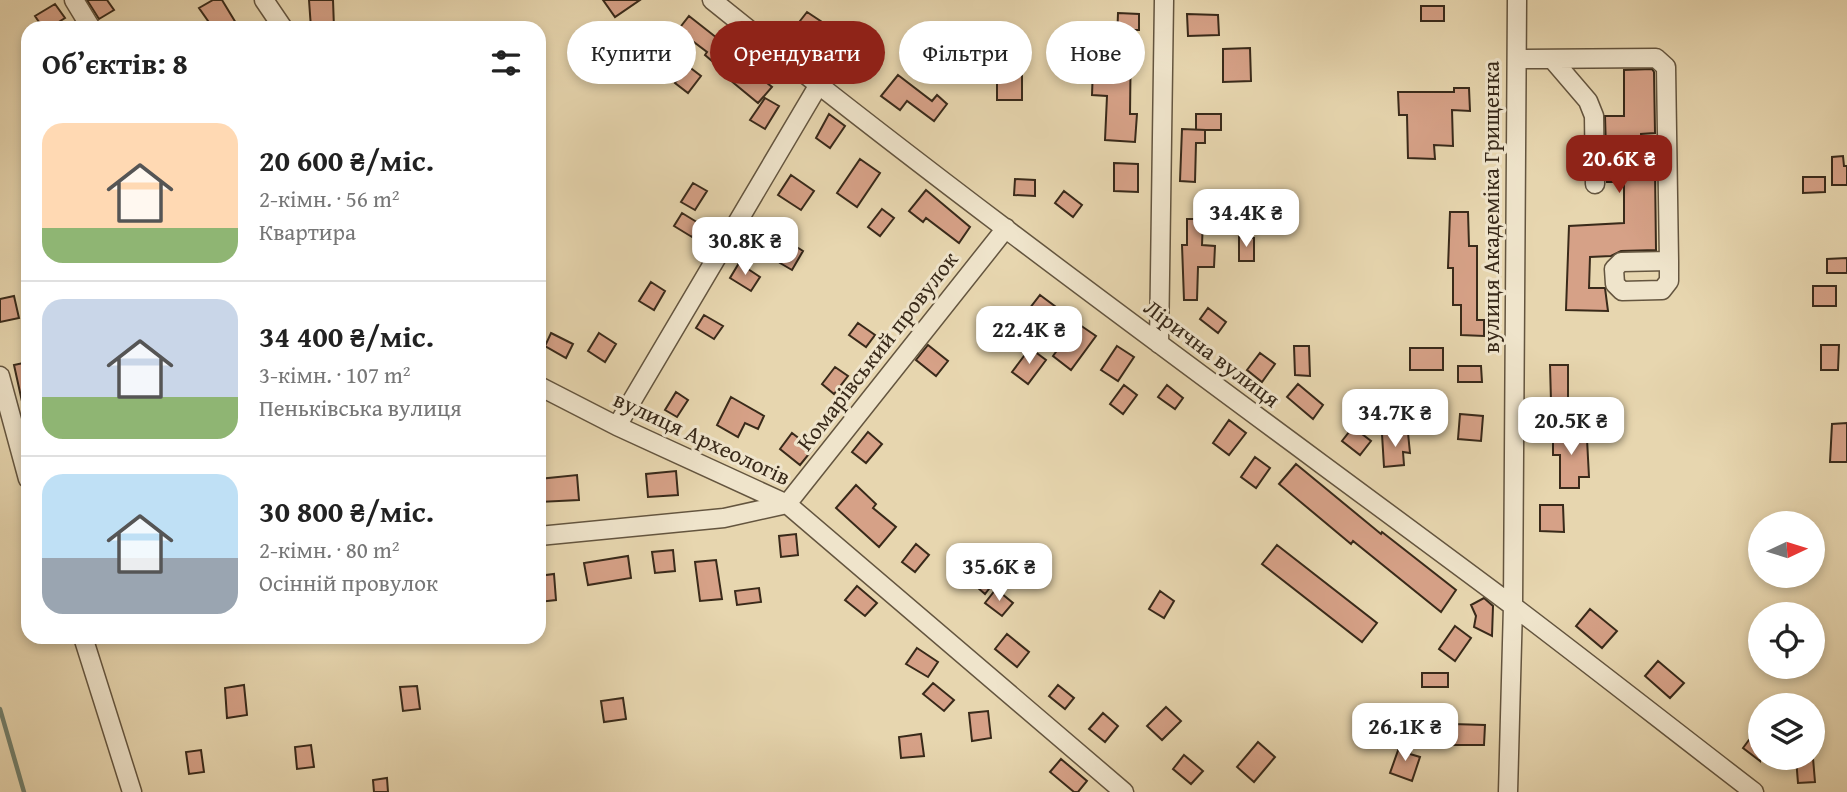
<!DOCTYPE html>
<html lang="uk">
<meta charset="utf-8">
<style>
:root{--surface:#fff;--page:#f6f6f6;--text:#222;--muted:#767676;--line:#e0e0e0;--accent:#8f2418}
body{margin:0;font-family:"Gentium Book Plus",serif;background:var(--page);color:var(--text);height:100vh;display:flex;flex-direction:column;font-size:26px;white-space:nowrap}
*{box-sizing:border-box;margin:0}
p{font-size:23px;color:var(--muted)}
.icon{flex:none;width:38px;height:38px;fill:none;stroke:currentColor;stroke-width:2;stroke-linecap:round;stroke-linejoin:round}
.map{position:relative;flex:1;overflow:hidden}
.panel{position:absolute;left:21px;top:21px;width:525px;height:623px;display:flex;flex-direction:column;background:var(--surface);border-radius:21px;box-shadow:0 4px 10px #0003}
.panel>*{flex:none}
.top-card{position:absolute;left:567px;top:21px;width:665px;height:63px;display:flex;gap:14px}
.needle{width:46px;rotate:86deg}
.fabs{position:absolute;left:1748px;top:511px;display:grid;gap:14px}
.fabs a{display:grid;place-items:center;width:77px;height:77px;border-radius:50%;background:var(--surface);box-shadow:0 4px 10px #0003;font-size:35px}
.price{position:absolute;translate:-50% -60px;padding:0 16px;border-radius:14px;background:#fff;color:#222;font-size:23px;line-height:46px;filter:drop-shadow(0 2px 4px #0008)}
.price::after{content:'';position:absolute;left:50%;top:42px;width:21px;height:16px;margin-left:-10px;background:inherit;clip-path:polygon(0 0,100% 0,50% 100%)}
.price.selected{background:var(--accent);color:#fff}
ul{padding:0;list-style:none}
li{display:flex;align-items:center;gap:21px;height:175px;padding:0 21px}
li+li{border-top:2px solid var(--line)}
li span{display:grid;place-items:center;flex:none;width:196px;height:140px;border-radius:21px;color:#555}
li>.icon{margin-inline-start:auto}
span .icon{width:84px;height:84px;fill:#fffc;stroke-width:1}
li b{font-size:30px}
h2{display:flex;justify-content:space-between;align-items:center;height:84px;padding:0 21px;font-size:30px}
.tag{padding:0 24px;border-radius:32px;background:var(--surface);box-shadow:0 4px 10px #0003;font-size:24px;line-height:63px}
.tag.selected{background:var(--accent);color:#fff}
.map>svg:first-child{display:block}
.water{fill:#98baa5;stroke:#72806d;stroke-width:2}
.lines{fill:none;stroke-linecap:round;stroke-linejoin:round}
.stream{stroke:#72806d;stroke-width:4.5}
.building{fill:#d6a187;stroke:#392a1a;stroke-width:2}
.minor-casing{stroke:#64553f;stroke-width:21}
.minor{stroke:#efe4cb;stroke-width:18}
.labels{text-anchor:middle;stroke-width:6;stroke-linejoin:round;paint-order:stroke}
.street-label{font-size:23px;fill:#392a1a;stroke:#efe4cb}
</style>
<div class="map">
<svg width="1847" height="792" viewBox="0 0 1847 792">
<rect width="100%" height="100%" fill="#e7d6af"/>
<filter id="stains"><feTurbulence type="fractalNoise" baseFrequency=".00286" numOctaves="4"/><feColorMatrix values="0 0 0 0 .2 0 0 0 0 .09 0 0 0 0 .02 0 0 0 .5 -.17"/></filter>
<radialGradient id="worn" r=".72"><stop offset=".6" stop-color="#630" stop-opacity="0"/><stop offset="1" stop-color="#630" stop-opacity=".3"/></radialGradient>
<path class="water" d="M1090,59v18l-9,3 -5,-4 -15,-1v-15z"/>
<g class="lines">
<path class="stream" d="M0,709l24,83"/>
</g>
<path class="building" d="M87,0h20l7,10 -15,9z
M213,0h9l17,28h-26l-14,-20z
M309,0h24l1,28h-23z
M603,0h37l-25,17z
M55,4l10,14 -16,10h-6l-8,-12z
M1421,6h23v15h-23z
M807,12l15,10 -15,18 -14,-10z
M1118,13l21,1v16h-8l-1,84h7l-2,28 -30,-2 2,-44 -15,-1 1,-28 16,1v-26h8z
M1187,14l31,1 1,20 -31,1z
M689,16l42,33 -3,3 44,35 -14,16 -28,-23 2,-2 -27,-23 2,-3 -29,-22z
M1250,48l1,33 -28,1v-33z
M997,65h25v35h-25z
M688,66l13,10 -13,17 -13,-10z
M1652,69l2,3 1,61 -14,1v19l1,18 13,-1 1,80 -35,1 -10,5 -21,1 -1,31h16l3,23 -42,-1 3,-84 55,-3v-41h-17l-2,-66h19v-46z
M898,75l34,26 5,-6 10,9 -13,17 -27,-20 -7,9 -19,-14z
M1454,88h15l1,23 -18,-1 1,36 -19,-1 1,14 -27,-1 -1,-43h-8l-1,-23h56z
M765,98l14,8 -14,23 -15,-9z
M829,114l16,12 -15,22 -14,-10z
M1196,114h25v16h-25z
M1182,129l23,1v13h-9l-1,39 -15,-1z
M1843,156l1,10h3v19h-15v-28z
M860,159l20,14 -23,34 -20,-14z
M1114,163l24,1v28l-24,-1z
M791,175l23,16 -13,19 -23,-15z
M1803,177h22v15l-22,1z
M1015,179l20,1v16l-21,-1z
M693,183l14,8 -12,19 -14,-8z
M926,190l44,37 -11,16 -33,-25 -3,4 -14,-11z
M1064,191l18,14 -9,12 -18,-14z
M882,209l12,9 -14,18 -12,-9z
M1450,212h18l1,34h8v74h7v16l-23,-1v-30h-8v-37h-5z
M682,213l18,11 -8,13 -18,-11z
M1187,219h16l-1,26 13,1 -1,21h-16l-1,33h-13l-2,-55h5z
M1239,237l15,1v23h-15z
M792,244l11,7 -11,19 -12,-7z
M1847,258v15h-20v-14z
M739,263l21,14 -9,14 -21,-13z
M651,282l14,9 -11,19 -15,-9z
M1813,286h23v20h-23z
M1040,295l16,12 -17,22 -16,-12z
M14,296l5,22 -19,4v-23z
M1208,308l18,14 -8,11 -18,-14z
M704,315l19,11 -9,13 -18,-11z
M858,323l17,12 -9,12 -17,-12z
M1077,323l19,13 -25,34 -18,-14z
M551,333l22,11 -7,14 -21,-12z
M599,333l17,11 -11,18 -17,-11z
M928,345l20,16 -12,15 -20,-16z
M1821,345h18l-1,25h-17z
M1117,346l17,11 -16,24 -17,-11z
M1294,346h15l1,30 -15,-1z
M1030,348l16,12 -18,24 -16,-12z
M1410,348h33v22h-33z
M1260,353l15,11 -13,18 -15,-12z
M28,362v44h-5l-9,-41z
M1550,365h18v37l-17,-1z
M1458,366h23l1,16h-24z
M835,367l13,9 -14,18 -12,-10z
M1298,384l25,21 -10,14 -26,-22z
M1124,385l13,10 -14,19 -13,-10z
M1167,385l16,13 -8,11 -17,-12z
M676,392l12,8 -11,17 -12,-7z
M731,397l33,19 -6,13 -13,-6 -7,14 -21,-12z
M1460,414l23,2 -2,25 -23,-2z
M1229,420l17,13 -17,22 -16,-12z
M1847,423v39h-17l2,-38z
M1353,427l18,14 -11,14 -18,-14z
M1553,428l22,1v10h12l2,38h-10v11h-19v-33h-7z
M868,432l14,12 -16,19 -14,-11z
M792,433l21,16 -13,16 -20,-16z
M1408,433l2,20 -7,-1 1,13 -20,2 -2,-33z
M1255,457l15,11 -14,20 -15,-11z
M1296,464l85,70 1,-2 74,58 -15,22 -88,-71 -2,3 -72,-60z
M676,471l2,24 -30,2 -2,-23z
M577,475l2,25 -40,2v-23z
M856,485l20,19 -3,4 23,19 -17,20 -43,-39z
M1540,505h23l1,27 -24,-1z
M796,534l2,21 -17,2 -2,-21z
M916,544l13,11 -14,17 -13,-10z
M1277,545l100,78 -15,19 -100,-78z
M673,550l2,21 -20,2 -3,-21z
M628,556l3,22 -43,7 -4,-22z
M716,560l6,39 -22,2 -5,-39z
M980,569l15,12 -10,13 -15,-13z
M554,574l2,26 -17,2v-26z
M857,586l20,17 -12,13 -20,-16z
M759,588l2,14 -24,3 -2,-14z
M996,589l17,14 -11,13 -17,-13z
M1160,591l14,10 -10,17 -15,-9z
M1484,598l9,8 -1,30 -18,-9 2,-11 -5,-11z
M1590,609l27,22 -15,17 -26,-22z
M1455,626l16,12 -16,23 -16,-12z
M1007,634l22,18 -12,15 -22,-18z
M917,648l21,14 -10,15 -22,-13z
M1658,661l26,22 -14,15 -25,-22z
M1422,673h26v14h-26z
M933,683l21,17 -10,11 -21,-17z
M244,685l3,30 -20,3 -2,-30z
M1058,685l16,13 -9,11 -16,-13z
M417,686l3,23 -17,2 -3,-24z
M623,698l3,21 -22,3 -3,-21z
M1166,707l15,14 -19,19 -15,-14z
M988,711l3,27 -19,3 -3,-28z
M1103,713l15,13 -13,16 -16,-13z
M1452,724l33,1 -1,20h-32z
M1760,725v36l-17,-13z
M921,734l3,22 -23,2 -2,-21z
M1258,742l17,15 -21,25 -17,-15z
M1401,742l11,3 -2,9 10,3 -8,24 -22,-8z
M311,745l3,22 -17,2 -2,-22z
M201,750l3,22 -15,2 -3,-22z
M1184,755l19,16 -12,13 -18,-15z
M1796,758h17l2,24 -17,1z
M1061,759l26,22 -9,11h-4l-24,-20z
M387,778l1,14h-14l-1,-12z"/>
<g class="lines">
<defs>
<path id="minor" d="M74,0l17,28
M264,0l19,28
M712,0c259,209 530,404 797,603 82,62 163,126 245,189
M1517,59l139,-1 10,9 3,194v20l-7,9 -40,1 -7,-7 -1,-15 7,-7 48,-1
M1552,59l36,42 6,15 1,68
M1159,344l5,-344
M0,376l28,103
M539,386l78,40 170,78 337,288
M617,426l201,-340
M539,536l185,-18 63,-14 219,-276
M83,637l49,155
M1508,792l5,-186 4,-606"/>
</defs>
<use href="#minor" class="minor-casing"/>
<use href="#minor" class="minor"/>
</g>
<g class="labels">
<g class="street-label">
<text transform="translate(1491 207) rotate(-90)" y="8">вулиця Академіка Грищенка</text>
<text transform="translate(877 351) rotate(-52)" y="8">Комарівський провулок</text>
<text transform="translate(1212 353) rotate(37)" y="8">Лірична вулиця</text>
<text transform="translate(702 438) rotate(25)" y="8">вулиця Археологів</text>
</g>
</g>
<rect width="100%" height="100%" filter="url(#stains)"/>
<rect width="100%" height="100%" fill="url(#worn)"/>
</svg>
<div class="fabs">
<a><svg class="needle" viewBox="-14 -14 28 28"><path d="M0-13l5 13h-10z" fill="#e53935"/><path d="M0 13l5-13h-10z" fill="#767676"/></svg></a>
<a><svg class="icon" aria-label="locate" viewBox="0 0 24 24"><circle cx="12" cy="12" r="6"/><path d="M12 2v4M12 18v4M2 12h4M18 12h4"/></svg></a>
<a><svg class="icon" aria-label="layers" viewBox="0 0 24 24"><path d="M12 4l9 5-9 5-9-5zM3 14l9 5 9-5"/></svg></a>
</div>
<b class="price selected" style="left:1619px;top:195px">20.6K ₴</b>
<b class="price" style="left:1246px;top:249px">34.4K ₴</b>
<b class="price" style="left:745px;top:277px">30.8K ₴</b>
<b class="price" style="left:1029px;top:366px">22.4K ₴</b>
<b class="price" style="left:1395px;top:449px">34.7K ₴</b>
<b class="price" style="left:1571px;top:457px">20.5K ₴</b>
<b class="price" style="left:999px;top:603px">35.6K ₴</b>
<b class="price" style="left:1405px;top:763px">26.1K ₴</b>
<div class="top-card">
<a class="tag">Купити</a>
<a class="tag selected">Орендувати</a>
<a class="tag">Фільтри</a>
<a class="tag">Нове</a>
</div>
<section class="panel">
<h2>Об’єктів: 8<svg class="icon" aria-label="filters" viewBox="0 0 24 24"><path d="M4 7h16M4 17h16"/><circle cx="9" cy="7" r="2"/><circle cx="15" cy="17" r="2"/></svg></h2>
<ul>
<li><span style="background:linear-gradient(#ffd9b3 75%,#8fb573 0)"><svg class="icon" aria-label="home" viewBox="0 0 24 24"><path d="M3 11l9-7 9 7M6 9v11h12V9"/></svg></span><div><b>20 600 ₴/міс.</b><p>2-кімн. · 56 m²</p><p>Квартира</p></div></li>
<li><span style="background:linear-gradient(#c9d6e8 70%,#8fb573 0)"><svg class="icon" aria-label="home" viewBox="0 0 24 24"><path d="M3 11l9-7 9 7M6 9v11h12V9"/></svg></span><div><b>34 400 ₴/міс.</b><p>3-кімн. · 107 m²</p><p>Пеньківська вулиця</p></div></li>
<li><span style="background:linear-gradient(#bfe0f5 60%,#9aa5b1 0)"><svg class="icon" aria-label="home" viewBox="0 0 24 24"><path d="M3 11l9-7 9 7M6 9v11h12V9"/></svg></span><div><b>30 800 ₴/міс.</b><p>2-кімн. · 80 m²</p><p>Осінній провулок</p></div></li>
</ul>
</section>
</div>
